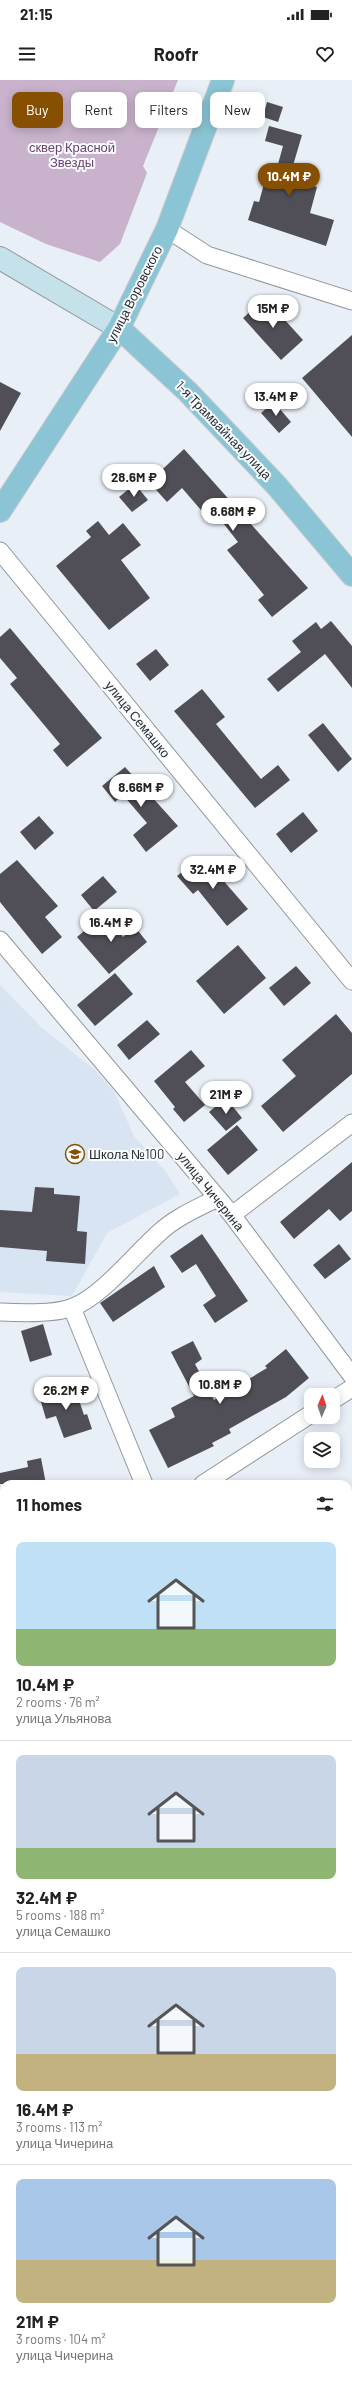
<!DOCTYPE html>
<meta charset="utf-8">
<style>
:root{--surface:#fff;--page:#f6f6f6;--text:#222;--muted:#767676;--line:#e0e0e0;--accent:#875001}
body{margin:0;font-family:Barlow,sans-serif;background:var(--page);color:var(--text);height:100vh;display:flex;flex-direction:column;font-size:15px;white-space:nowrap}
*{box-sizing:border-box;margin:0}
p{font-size:13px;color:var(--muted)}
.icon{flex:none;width:22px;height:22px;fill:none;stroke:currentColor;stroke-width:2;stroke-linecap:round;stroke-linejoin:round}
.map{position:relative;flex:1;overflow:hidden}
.side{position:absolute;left:0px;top:1400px;width:352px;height:904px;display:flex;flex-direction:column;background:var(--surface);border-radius:12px 12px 0 0;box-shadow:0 2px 10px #0003}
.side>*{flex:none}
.guide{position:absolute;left:12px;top:12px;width:328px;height:36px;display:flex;gap:8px}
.needle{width:26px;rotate:2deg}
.controls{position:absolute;left:304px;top:1308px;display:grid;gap:8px}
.controls a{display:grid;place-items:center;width:36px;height:36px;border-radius:8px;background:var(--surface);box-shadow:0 2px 10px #0003;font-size:20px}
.price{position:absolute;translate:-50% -34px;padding:0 9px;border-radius:14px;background:#fff;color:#222;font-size:13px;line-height:26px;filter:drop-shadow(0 1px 2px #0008)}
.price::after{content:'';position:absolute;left:50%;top:24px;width:12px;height:9px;margin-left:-6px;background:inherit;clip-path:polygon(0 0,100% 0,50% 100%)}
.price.selected{background:var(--accent);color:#fff}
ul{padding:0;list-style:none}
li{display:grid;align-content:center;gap:8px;height:212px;padding:0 16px}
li+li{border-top:1px solid var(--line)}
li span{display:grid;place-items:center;height:124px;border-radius:8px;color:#555}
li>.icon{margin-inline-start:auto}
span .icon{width:72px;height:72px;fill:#fffc;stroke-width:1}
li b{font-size:17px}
h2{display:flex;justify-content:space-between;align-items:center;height:48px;padding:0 16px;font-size:17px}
.chip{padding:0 14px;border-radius:8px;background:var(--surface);box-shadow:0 2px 10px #0003;font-size:14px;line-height:36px}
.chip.selected{background:var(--accent);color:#fff}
.status{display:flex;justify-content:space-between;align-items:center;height:28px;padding:0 20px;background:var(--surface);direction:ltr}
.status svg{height:11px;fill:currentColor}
header{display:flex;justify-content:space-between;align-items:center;height:52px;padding:0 16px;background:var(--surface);font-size:18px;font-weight:700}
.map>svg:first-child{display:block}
.built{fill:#d8e4f2}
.green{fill:#c9b2cc}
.building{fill:#504f57}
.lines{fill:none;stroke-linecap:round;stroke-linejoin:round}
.street-casing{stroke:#91979f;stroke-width:19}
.secondary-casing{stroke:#91979f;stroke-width:24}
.primary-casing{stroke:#cbcccd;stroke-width:24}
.street{stroke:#fff;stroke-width:17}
.secondary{stroke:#c5e1ea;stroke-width:22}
.primary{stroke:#8bc4d4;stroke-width:22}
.labels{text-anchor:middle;stroke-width:4;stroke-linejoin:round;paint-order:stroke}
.park-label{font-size:13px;fill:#6d4172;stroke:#f9fcff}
.street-label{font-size:13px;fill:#282b2e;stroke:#f9fcff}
.poi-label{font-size:13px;fill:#282b2e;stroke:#f9fcff;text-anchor:start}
</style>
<div class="status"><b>21:15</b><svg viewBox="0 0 49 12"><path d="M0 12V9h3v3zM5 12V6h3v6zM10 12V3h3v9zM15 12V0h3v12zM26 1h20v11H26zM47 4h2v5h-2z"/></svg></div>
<header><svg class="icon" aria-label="menu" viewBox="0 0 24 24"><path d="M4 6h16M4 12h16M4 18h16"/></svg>Roofr<svg class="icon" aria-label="heart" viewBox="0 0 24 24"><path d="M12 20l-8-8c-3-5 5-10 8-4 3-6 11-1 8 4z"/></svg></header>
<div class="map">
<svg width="352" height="2304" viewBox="0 0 352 2304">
<rect width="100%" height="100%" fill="#e8eff7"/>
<path class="built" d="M0,905l41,42 55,44 18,21 20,44 32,36 14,22 -73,39 -35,63 -72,-4z"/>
<path class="green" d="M0,0h178l-35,86 4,7 -27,71 -20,18 -54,-18 -46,-22z"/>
<path class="building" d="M267,22l16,5 -5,15 -15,-5z
M269,46l33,9 -13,44 28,8 -7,26 24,7 -8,26 -78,-26 6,-19 5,1 8,-29 8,2 8,-29 -18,-5z
M265,218l38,42 -22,20 -38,-42z
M352,255v102l-50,-59z
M0,302l21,11 -21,38z
M274,322l17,20 -12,11 -18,-20z
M184,369l124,139 -36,29 -14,-17 6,-5 -37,-45 11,-8 -18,-23 -7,5 -31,-36 -15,14 -18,-20z
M135,404l13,16 -16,12 -13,-15z
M98,441l11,14 14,-12 18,22 -20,15 29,38 -41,32 -53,-64 35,-29 -5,-6z
M331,541l21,25v42l-27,-34 -47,38 -11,-13 34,-27 -9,-11 24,-19 5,7z
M10,548l92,110 -35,29 -14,-17 7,-6 -50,-60 7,-6 -17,-20v-21z
M156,569l13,16 -19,16 -14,-17z
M202,609l23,28 -9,7 45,55 17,-14 12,15 -35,28 -81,-97z
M323,643l29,36 -14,13 -30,-37z
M125,687l53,59 -32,26 -13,-17 14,-12 -24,-28 -8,7 -13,-16z
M303,732l15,19 -27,22 -15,-19z
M39,736l15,17 -19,17 -15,-18z
M202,776l46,53 -21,17 -29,-36 -5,4 -16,-18z
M17,780l41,46 -13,11 17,20 -20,17 -42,-52v-28z
M103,796l14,16 -23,19 -13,-16z
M104,834l19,23 12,-10 12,15 -38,32 -32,-37z
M238,865l28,33 -42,36 -28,-33z
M296,886l15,17 -27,23 -15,-18z
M115,893l18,21 -38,32 -18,-21z
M336,934l16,19v41l-69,58 -22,-26 35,-30 -14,-16z
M147,940l13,14 -31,26 -12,-15z
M191,970l14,16 -20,16 20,23 -21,17 -11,-13 2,-2 -21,-26z
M226,1018l16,20 -16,13 -17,-19z
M237,1045l21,25 -30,25 -21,-25z
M352,1082v49l-12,10 -11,-12 -35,30 -14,-17z
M35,1107l19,1v6l26,2 -3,35 10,1 -2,32 -39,-3 1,-10 -47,-4v-37l32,2z
M202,1154l46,67 -33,22 -12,-18 13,-9 -20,-32 -14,9 -12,-17z
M339,1164l12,15 -26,20 -12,-14z
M154,1186l11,21 -52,35 -13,-19z
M43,1244l9,31 -22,7 -9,-31z
M193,1261l9,18 -7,5 19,36 53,-32 -2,-2 21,-17 23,29 -23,19 -57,32 2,4 -19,10 2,3 -46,22 -19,-38 26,-13 -4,-9 23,-12 -23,-44z
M74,1305l10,30 3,-1 5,15 -28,9 -8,-22 -10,3 -7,-24z
M41,1378l5,26h-46v-11l28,-6 -1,-6z"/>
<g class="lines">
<defs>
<path id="street" d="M167,149l40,26 145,46
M0,471l352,430
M0,860l232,275 120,161
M232,1135l120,-92
M72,1228l72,176
M0,1232c18,1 56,2 73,-5 28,-10 63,-54 87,-75 16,-15 38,-24 57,-34
M333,1320l19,-12
M203,1404l108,-70
M0,1479l4,-1
M348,1605l4,-2
M0,1722l4,-1
M348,1858l4,-2
M348,1902l4,9
M0,1953l4,-1
M348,2114l4,-2
M0,2182h4"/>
<path id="secondary" d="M0,178l119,70"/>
<path id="primary" d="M119,248l69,64 89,94 75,89
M0,431l119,-183 48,-99 56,-149"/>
</defs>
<use href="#street" class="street-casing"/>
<use href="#secondary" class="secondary-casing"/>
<use href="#primary" class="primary-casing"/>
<use href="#street" class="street"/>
<use href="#secondary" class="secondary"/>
<use href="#primary" class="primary"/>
</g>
<defs>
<symbol id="school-ring" viewBox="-11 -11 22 22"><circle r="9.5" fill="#f9fcff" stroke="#875001" stroke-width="1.5"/><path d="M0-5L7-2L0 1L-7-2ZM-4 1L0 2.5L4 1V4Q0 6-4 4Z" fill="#875001"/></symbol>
</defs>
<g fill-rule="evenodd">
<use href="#school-ring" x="64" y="1063" width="22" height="22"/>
</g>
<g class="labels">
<g class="park-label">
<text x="72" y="72">сквер Красной<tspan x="72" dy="15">Звезды</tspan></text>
</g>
<g class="street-label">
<text transform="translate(134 214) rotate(-63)" y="5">улица Воровского</text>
<text transform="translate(224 350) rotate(46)" y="5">1-я Трамвайная улица</text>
<text transform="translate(138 639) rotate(51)" y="5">улица Семашко</text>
<text transform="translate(211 1111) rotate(51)" y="5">улица Чичерина</text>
</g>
<g class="poi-label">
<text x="89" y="1079">Школа №100</text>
</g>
</g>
</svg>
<div class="controls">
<a><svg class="needle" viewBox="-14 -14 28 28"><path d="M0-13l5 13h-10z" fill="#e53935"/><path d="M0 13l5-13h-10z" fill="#767676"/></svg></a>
<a><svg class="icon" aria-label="layers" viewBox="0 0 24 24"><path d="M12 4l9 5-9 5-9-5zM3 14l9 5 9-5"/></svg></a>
</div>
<b class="price selected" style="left:289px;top:117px">10.4M ₽</b>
<b class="price" style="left:273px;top:249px">15M ₽</b>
<b class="price" style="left:276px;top:337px">13.4M ₽</b>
<b class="price" style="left:134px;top:418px">28.6M ₽</b>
<b class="price" style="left:233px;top:452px">8.68M ₽</b>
<b class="price" style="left:141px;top:728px">8.66M ₽</b>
<b class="price" style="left:213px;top:810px">32.4M ₽</b>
<b class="price" style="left:111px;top:863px">16.4M ₽</b>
<b class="price" style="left:226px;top:1035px">21M ₽</b>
<b class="price" style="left:220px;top:1325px">10.8M ₽</b>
<b class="price" style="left:66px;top:1331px">26.2M ₽</b>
<div class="guide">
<a class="chip selected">Buy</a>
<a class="chip">Rent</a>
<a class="chip">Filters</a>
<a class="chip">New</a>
</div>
<section class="side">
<h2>11 homes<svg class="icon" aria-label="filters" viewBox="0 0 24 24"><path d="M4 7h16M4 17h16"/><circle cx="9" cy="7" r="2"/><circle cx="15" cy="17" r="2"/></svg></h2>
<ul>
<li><span style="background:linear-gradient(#bfe0f5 70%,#8fb573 0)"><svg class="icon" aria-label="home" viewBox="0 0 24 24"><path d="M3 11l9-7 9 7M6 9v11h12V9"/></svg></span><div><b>10.4M ₽</b><p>2 rooms · 76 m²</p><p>улица Ульянова</p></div></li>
<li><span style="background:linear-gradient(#c9d6e8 75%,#8fb573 0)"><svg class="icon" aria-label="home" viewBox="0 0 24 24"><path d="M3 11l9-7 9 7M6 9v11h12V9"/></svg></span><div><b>32.4M ₽</b><p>5 rooms · 188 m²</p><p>улица Семашко</p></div></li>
<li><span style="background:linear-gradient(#c9d6e8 70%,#c2b280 0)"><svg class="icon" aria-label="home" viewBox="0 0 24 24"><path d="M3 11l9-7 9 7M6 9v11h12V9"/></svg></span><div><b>16.4M ₽</b><p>3 rooms · 113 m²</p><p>улица Чичерина</p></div></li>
<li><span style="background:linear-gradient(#a9c7e8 65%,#c2b280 0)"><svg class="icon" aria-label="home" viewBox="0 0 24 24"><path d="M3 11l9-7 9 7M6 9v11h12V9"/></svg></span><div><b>21M ₽</b><p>3 rooms · 104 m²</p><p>улица Чичерина</p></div></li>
</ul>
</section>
</div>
